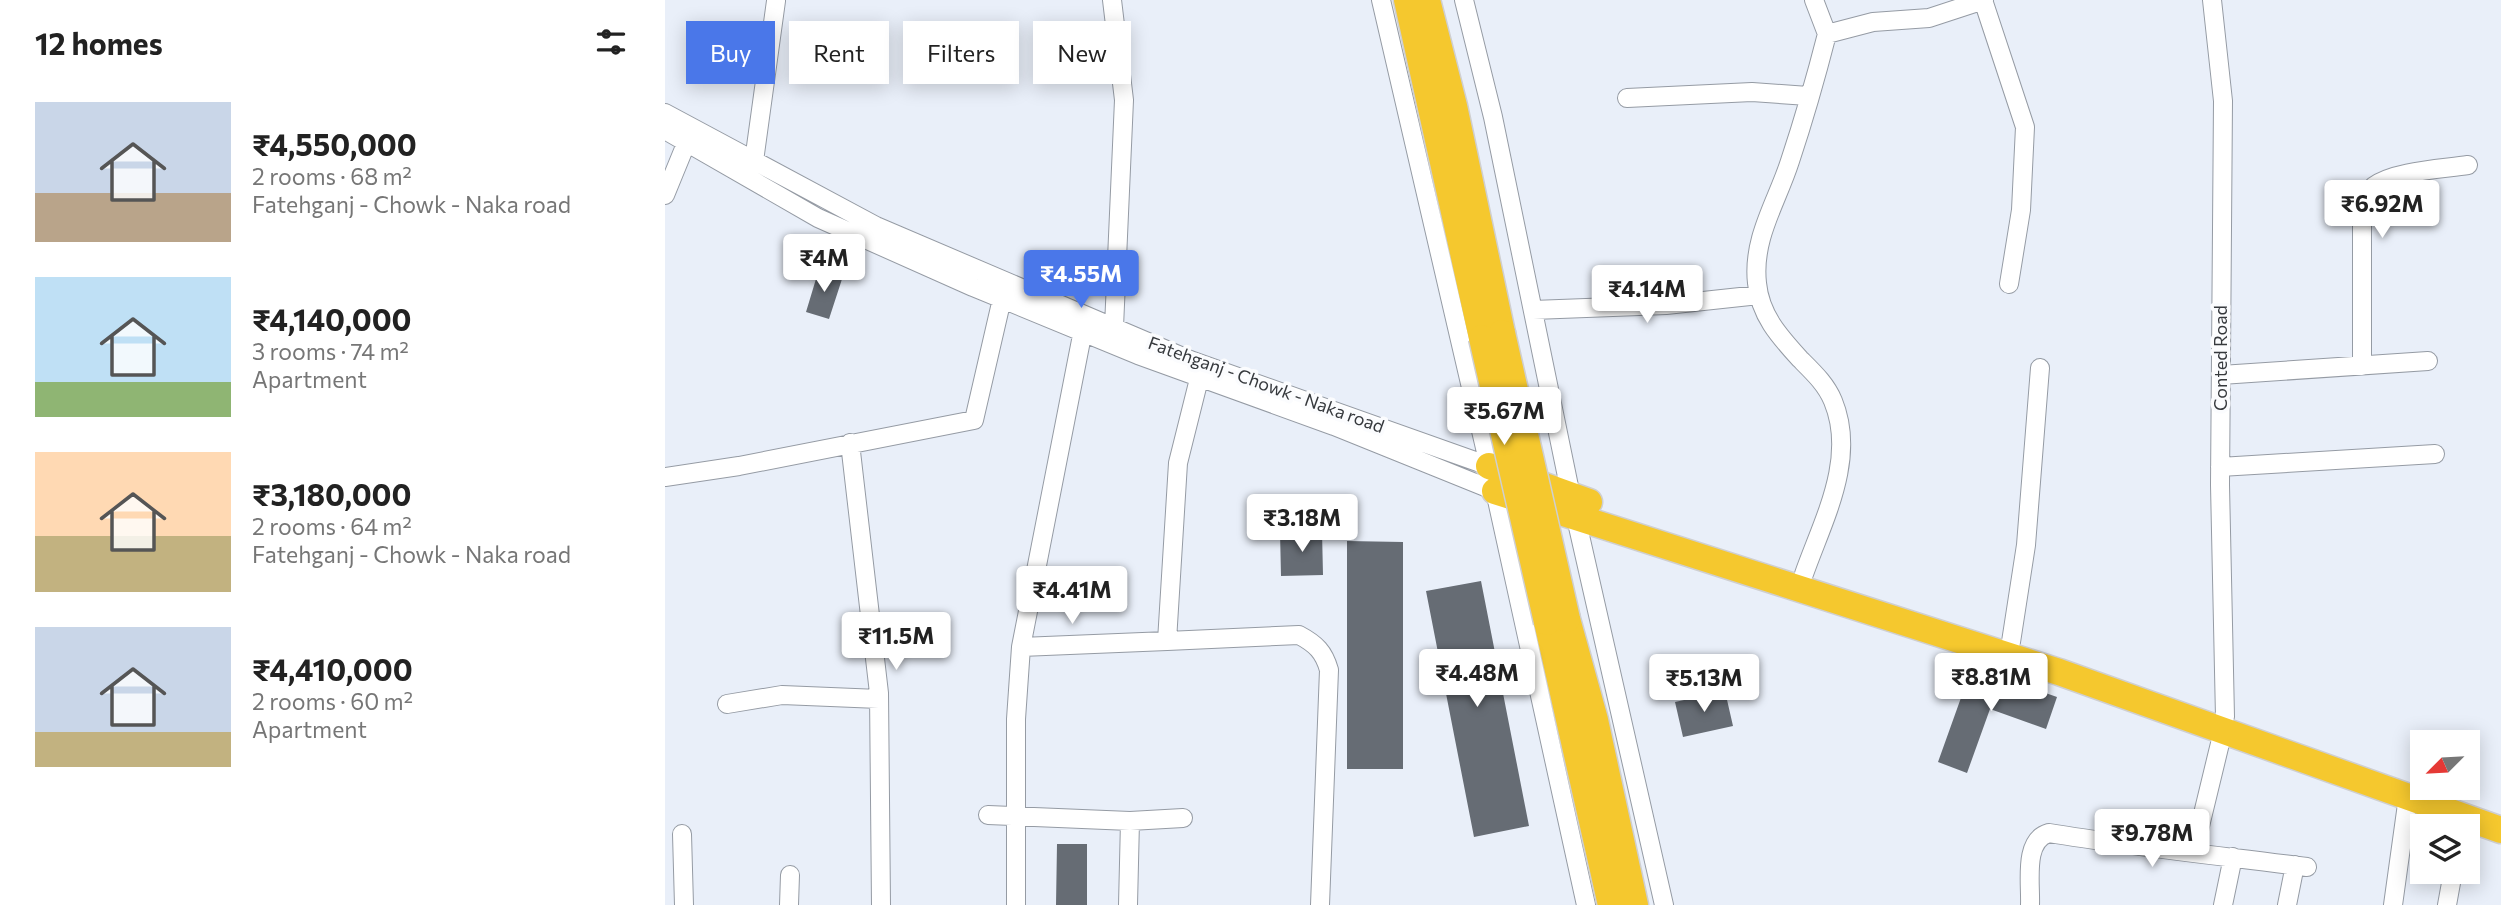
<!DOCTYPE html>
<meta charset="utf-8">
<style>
:root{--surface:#fff;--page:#f6f6f6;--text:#222;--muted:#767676;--accent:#4a77e9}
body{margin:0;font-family:Commissioner,sans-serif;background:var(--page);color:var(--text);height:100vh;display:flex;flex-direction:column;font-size:26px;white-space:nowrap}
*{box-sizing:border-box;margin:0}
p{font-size:23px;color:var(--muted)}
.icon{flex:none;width:38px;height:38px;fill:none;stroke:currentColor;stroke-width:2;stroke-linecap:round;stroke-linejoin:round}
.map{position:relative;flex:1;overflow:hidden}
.drawer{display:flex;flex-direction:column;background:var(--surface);width:665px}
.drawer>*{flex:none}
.guide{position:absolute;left:21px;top:21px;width:665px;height:63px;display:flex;gap:14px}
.needle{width:46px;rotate:246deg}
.controls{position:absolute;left:1745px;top:730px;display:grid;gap:14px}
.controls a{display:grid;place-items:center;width:70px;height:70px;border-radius:0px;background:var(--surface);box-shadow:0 4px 18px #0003;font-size:35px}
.price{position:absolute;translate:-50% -60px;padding:0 16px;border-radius:7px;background:#fff;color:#222;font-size:23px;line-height:46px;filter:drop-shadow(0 2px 4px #0008)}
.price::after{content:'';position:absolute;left:50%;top:42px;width:21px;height:16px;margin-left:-10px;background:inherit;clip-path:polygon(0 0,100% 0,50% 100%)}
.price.current{background:var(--accent);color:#fff}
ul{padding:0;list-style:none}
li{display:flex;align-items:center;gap:21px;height:175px;padding:0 35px}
li span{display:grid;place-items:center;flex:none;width:196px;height:140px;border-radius:0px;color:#555}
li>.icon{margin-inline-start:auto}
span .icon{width:84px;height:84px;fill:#fffc;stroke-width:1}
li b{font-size:30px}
h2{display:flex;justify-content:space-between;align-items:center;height:84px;padding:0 35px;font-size:30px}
.pill{padding:0 24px;border-radius:0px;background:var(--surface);box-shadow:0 4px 18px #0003;font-size:24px;line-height:63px}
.pill.current{background:var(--accent);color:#fff}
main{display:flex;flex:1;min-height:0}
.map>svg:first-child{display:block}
.building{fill:#666c74}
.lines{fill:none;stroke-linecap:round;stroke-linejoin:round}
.minor-casing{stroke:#959ba4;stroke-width:20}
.highway-casing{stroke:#cfcfd0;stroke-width:29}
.minor{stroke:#fff;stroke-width:18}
.highway{stroke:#f5c82e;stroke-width:26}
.highway-bridge-casing{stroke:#cfcfd0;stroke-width:29;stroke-linecap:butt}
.highway-bridge{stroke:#f5c82e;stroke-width:26}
.labels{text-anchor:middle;stroke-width:7;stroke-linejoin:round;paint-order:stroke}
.street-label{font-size:18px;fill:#36393d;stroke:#fbfcfe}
</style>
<main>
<section class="drawer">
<h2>12 homes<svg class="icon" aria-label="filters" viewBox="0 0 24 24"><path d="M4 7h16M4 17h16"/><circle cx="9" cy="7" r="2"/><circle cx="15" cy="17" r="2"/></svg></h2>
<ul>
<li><span style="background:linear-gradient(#c9d6e8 65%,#b9a48a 0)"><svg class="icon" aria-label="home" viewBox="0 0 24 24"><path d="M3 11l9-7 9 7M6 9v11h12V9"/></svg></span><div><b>₹4,550,000</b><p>2 rooms · 68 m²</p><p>Fatehganj - Chowk - Naka road</p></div></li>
<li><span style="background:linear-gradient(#bfe0f5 75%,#8fb573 0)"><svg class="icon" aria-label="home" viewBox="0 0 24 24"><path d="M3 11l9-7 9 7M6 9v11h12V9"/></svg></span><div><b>₹4,140,000</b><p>3 rooms · 74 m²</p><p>Apartment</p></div></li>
<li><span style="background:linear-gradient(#ffd9b3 60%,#c2b280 0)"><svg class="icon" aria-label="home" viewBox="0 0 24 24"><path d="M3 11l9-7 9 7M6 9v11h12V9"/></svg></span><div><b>₹3,180,000</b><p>2 rooms · 64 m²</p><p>Fatehganj - Chowk - Naka road</p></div></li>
<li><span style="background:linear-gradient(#c9d6e8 75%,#c2b280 0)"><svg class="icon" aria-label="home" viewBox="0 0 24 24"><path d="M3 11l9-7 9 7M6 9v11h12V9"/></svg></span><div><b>₹4,410,000</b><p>2 rooms · 60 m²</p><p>Apartment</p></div></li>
</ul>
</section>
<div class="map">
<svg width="1836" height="905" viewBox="0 0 1836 905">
<rect width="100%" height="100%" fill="#e9eff9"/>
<path class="building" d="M154,269l24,7 -14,43 -23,-7z
M657,531l1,44 -42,1 -1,-44z
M682,541l56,1v227h-56z
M816,581l48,245 -55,11 -48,-246z
M1307,667l85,30 -11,32 -56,-20 -23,64 -29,-11z
M1060,691l8,35 -50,11 -8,-35z
M392,844h30v61h-31z"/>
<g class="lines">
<defs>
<path id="minor" d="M447,0l12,100 -10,227
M716,0l114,491 91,414
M799,0l29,117 78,379 93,409
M1149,0l13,34
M1318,0l42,127 -4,83 -12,74
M1547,0l11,101 -3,384 5,232
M962,98l125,-6 56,4
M0,113l211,113 314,134 299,106
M0,130l153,88 155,69 165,68 196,71 161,65
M89,161l22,-160
M0,195l25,-61
M868,310l133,-5 93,-10
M420,320l-64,327 146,-6 11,-178 24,-96
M1697,366v-149c2,-11 3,-23 12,-31 20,-15 68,-17 94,-21
M1556,375l207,-14
M185,443l29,250 2,212
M1555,467l215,-13
M0,477l74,-11 235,-46 30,-130
M1139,574c19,-54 53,-115 29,-173 -7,-17 -20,-29 -33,-42 -21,-23 -40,-44 -43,-76 -5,-45 20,-81 33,-122 14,-42 26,-84 37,-127l46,-12 56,-4 55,-18
M502,641l132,-6c17,9 25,17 30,35l-9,235
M1346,642l15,-97 14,-177
M62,704l55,-9 97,4
M323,815l142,6 53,-3
M17,834l2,71
M1529,851l29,-120
M124,905l1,-30
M351,905v-186l5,-72
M463,905l2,-84
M1365,905c1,-22 -7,-65 19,-72 86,14 172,23 258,34
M1558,905l10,-48
M1622,905l8,-40
M1728,905l15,-108
M1782,905l6,-33"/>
<path id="highway" d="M742,0l75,338
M762,0l27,106 48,227
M824,466l100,36
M830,491l564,181 442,158
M902,619l28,101 40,185
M882,622l64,283"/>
</defs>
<use href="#minor" class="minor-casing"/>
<use href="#highway" class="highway-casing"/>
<use href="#minor" class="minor"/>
<use href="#highway" class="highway"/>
<defs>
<path id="highway-bridge" d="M837,333l65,286
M817,338l65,284"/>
</defs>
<use href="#highway-bridge" class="highway-bridge-casing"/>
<use href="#highway-bridge" class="highway-bridge"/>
</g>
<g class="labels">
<g class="street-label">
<text transform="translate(1556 358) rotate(-90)" y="6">Conted Road</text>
<text transform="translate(601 385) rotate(20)" y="6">Fatehganj - Chowk - Naka road</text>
</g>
</g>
</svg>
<div class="controls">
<a><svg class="needle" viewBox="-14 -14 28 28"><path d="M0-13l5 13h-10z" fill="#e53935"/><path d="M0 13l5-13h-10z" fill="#767676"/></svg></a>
<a><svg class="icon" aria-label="layers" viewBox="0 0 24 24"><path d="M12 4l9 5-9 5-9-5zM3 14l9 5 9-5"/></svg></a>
</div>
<b class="price" style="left:1717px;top:240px">₹6.92M</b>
<b class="price" style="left:159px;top:294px">₹4M</b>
<b class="price current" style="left:416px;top:310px">₹4.55M</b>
<b class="price" style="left:982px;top:325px">₹4.14M</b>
<b class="price" style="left:839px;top:447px">₹5.67M</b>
<b class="price" style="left:637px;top:554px">₹3.18M</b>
<b class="price" style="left:407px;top:626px">₹4.41M</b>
<b class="price" style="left:231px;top:672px">₹11.5M</b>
<b class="price" style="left:812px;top:709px">₹4.48M</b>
<b class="price" style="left:1326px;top:713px">₹8.81M</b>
<b class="price" style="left:1039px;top:714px">₹5.13M</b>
<b class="price" style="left:1487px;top:869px">₹9.78M</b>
<div class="guide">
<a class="pill current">Buy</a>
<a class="pill">Rent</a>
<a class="pill">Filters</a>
<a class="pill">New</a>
</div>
</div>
</main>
